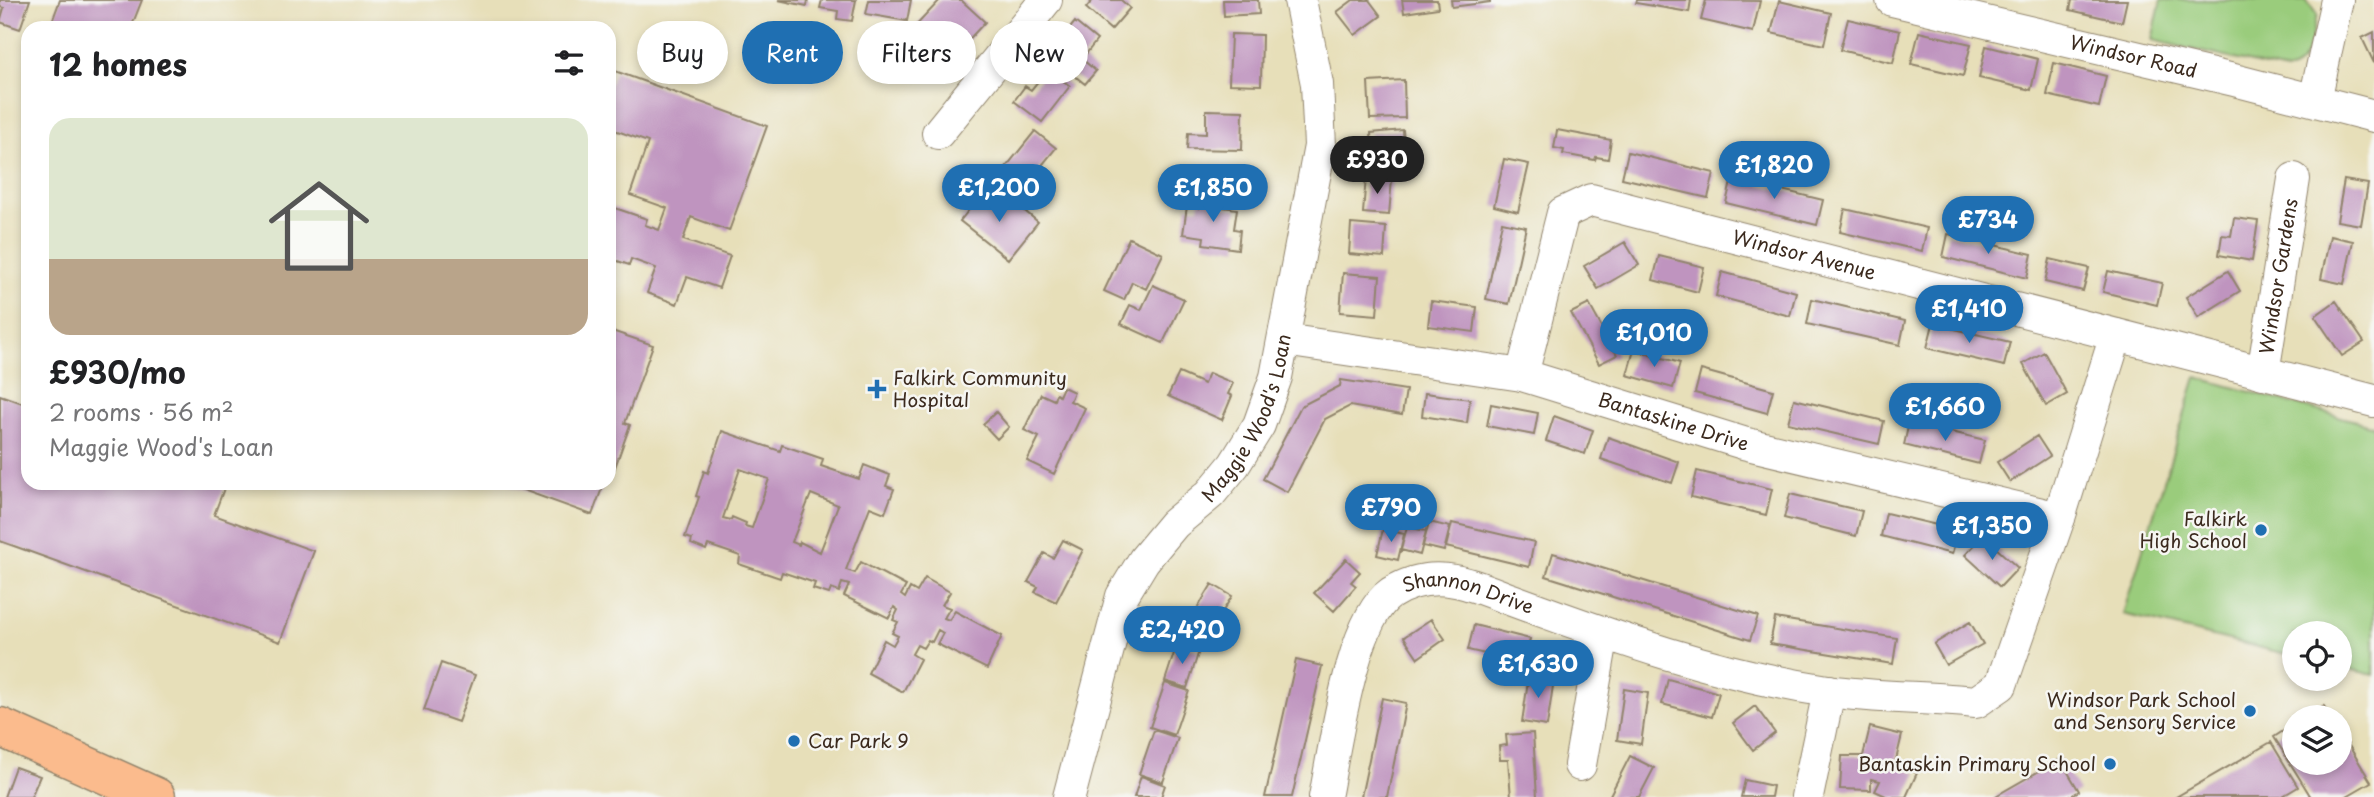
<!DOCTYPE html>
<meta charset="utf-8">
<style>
:root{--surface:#fff;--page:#f6f6f6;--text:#202124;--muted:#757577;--accent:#1f6fb2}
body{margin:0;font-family:"Playpen Sans",sans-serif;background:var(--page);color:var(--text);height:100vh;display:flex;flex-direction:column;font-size:26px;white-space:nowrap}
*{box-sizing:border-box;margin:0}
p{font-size:23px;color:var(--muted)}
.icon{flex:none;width:38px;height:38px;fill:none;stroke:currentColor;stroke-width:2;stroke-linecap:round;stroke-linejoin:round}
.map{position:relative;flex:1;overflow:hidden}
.sheet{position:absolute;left:21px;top:21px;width:595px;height:469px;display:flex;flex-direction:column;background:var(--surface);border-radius:21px;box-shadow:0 4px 10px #0003}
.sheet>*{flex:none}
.banner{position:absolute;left:637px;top:21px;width:665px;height:63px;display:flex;gap:14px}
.tools{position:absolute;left:2282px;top:621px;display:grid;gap:14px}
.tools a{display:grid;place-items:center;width:70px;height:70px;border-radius:50%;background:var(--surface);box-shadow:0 4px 10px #0003;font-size:35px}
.price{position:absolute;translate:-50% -60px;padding:0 16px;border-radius:24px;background:var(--accent);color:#fff;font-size:23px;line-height:46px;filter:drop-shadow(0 2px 4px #0008)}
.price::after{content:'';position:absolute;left:50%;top:42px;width:21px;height:16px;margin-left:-10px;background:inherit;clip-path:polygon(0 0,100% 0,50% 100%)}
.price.active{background:#222;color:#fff}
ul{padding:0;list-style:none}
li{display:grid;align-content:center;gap:14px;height:371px;padding:0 28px}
li span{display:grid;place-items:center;height:217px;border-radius:21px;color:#555}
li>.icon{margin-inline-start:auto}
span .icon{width:126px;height:126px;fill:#fffc;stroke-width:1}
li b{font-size:30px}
h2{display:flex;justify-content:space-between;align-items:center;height:84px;padding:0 28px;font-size:30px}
.pill{padding:0 24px;border-radius:32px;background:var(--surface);box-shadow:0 4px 10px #0003;font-size:24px;line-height:63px}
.pill.active{background:var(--accent);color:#fff}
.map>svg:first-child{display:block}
.green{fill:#9acc7c;stroke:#6a7b4d;stroke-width:2}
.building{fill:#bf94bf;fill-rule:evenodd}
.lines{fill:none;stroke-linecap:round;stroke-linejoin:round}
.minor-casing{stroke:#91846c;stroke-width:34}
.major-casing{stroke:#91846c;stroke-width:41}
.minor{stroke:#fff;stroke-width:32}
.major{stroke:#fbbb8d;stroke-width:38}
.poi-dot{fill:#1f6fb2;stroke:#f6f6f2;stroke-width:2.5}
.labels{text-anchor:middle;stroke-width:5;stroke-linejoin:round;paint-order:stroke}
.street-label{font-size:19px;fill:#3b2a1e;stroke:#f6f6f2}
.poi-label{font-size:19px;fill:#3b2a1e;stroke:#f6f6f2;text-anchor:end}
</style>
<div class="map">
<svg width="2374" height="797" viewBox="0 0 2374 797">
<rect width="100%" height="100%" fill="#f6f6f2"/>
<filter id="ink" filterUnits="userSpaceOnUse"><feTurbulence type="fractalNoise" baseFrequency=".0143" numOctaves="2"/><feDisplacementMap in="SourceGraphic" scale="14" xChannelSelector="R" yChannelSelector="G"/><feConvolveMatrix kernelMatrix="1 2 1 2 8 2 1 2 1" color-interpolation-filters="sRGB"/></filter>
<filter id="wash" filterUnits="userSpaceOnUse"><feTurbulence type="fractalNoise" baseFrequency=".00686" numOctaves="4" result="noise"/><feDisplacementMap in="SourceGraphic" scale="28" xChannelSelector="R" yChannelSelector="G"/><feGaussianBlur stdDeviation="1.57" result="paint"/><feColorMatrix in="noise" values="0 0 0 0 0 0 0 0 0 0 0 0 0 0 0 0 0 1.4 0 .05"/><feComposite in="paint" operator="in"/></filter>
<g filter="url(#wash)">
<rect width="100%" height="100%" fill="#e7dfb9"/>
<path class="green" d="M2161,0h145l11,15c-6,20 -7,52 -31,56l-134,-31z
M2196,377l178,49v249l-34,-8v-33h-46v22l-171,-42z"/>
<g id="blocks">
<path class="building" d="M0,0h30l-10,29 -20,-7 4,-14 -4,-1z
M60,0h82l-11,28h-79l-2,-1z
M778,0h30l-1,6z
M822,0h34l-4,21 -15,-2 1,-8 -18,-3z
M869,0h42l-4,21 -41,-7z
M940,0h21l24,22 -24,26 -11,-10 -14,16 -25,-23z
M1093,0h28l9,8 -19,22 -25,-22z
M1223,0h35l1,14 -35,2z
M1353,0h16l12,16 -26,19 -18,-23z
M1402,0h35l1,8 -34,5z
M1451,0h39v2l-38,5z
M1637,0h54l-2,12 -53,-9z
M1706,0l54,1 -7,31 -52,-12z
M2072,0h55l-5,22 -52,-12z
M1779,1l52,12 -7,32 -53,-12z
M1848,19l52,12 -7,32 -53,-13z
M1075,22l22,18 -15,19 14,12 -11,13 -43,-34 9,-10 6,4z
M1919,32l52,12 -8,32 -52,-12z
M2374,32v31l-12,-25z
M1231,34l31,1 -1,50 -32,-1z
M1986,46l52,13 -7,31 -52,-12z
M2054,63l52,13 -7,31 -52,-12z
M1048,69l22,17 -28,36 -28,-21 11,-15 6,4z
M615,71l152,55 -38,105 -38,-14 -8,23 47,16 -11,32 -32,-11 -10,27 -30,-11 9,-25 -25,-9 -2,6 -20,-7v-52l38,13 -2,6 14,5 8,-22 -37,-13 18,-53 -39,-14v-41z
M1404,80l1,38 -35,1 -2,-37z
M1206,110l37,1 -1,39 -55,-1 1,-16 18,1z
M1403,130l2,29 -32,2 -2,-28z
M1557,130l54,10 -3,19 -12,-2 -1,3 -32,-6 1,-4 -10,-2z
M1035,131l21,17 -33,41 -21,-17z
M1628,152l86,21 -6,25 -86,-20z
M1504,159l25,5 -11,48 -24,-6z
M1366,177l26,2 -3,36 -26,-2z
M1732,178l91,22 -6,25 -91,-22z
M2344,180l24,4 -7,41 -24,-4z
M984,191l20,16 6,-8 28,23 -30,37 -48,-38z
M1200,199l23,3 -1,5 15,2 -3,20 6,1 -2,19 -35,-5 1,-7 -21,-3 4,-28 12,2z
M1845,209l82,19 -5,23 -82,-19z
M2234,218l24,3 -6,40 -33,-6 3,-20 9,1z
M1502,222l24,5 -17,77 -23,-5z
M1351,224l35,3 -2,30 -35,-3z
M1948,234l84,20 -5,24 -84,-21z
M2330,236l23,5 -9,43 -23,-5z
M1129,238l34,16 -17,35 -14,-7 -8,18 -20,-9z
M1625,242l14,23 -41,24 -14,-23z
M1659,256l45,11 -6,25 -45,-12z
M2050,259l39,9 -6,23 -38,-9z
M2108,271l54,12 -5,22 -54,-13z
M2228,271l12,20 -42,26 -12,-20z
M1722,272l74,20 -6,24 -74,-20z
M1343,273l37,3 -3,39 -37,-3z
M1153,285l31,14 -21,44 -42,-19 9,-19 11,5z
M1812,299l93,22 -5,24 -93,-21z
M1431,301l46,6 -3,25 -46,-6z
M2336,301l28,41 -22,14 -27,-40z
M1589,304l28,51 -18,9 -28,-51z
M1933,324l77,18 -6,24 -77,-18z
M609,330l44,15 -28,78 5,2 -16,45 -5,-1z
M1634,350l46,13 -7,25 -46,-13z
M2044,352l23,42 -21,12 -23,-42z
M1701,370l72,20 -6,23 -72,-20z
M1179,373l25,11 5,-11 24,10 -5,11 4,2 -10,24 -54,-24z
M1341,380l65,10 -4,25 -52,-9 -25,13 -38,73 -24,-13 38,-73 39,-20z
M1063,387l11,5 -4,9 15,7 -31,66 -27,-13 12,-24 -15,-7 17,-36 13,6 2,-6 3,2z
M1425,393l45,6 -3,24 -45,-7z
M0,395l28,10v78h198l-12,32 100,36 -34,91 -280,-101z
M1794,399l90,22 -5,23 -91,-21z
M1491,404l47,9 -4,22 -47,-9z
M996,412l13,15 -12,12 -14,-15z
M1554,416l39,14 -8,24 -39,-13z
M1909,422l76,18 -6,24 -75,-19z
M722,431l58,20 2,-6 41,14 -2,7 38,13 5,-14 26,10 -4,11 8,3 -9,24 -15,-6 -24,63 9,3 6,-11 45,24 -5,9 4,3 5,-10 7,4 8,-14 25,14 -8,13 8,3 -6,10 5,2 6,-9 47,25 -15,33 -50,-25 6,-11 -5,-3 -6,12 -4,-2 -5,8 -6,-3 -5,9 8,5 -17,33 -35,-19 16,-33 9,5 5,-9 -6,-3 6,-11 -5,-2 5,-10 -4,-3 -5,11 -45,-22 5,-11 -7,-2 -3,9 -8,-3 -2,5 -16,-5 2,-6 -33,-11 -2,6 -41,-14 1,-8 -32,-11 -2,5 -15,-6 1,-5 -7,-2 14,-40 -3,-1 8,-25 4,2zM740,469l29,10 -17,49 -7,-2 1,-3 -14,-6 -1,3 -8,-2zM811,494l27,11 -18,47 -20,-10 -1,3 -7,-3z
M2037,436l13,20 -40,26 -13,-20z
M1608,437l71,25 -7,21 -71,-24z
M1697,471l75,18 -6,26 -75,-18z
M510,483h94l-12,32 -83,-30z
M1790,494l72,17 -6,25 -72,-18z
M1886,513l72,17 -6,24 -71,-18z
M1429,522l21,5 -6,24 -21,-5z
M1452,523l82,19 -5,25 -83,-20z
M1407,527l19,4 -6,24 -19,-5z
M1383,529l21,5 -6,26 -21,-5z
M1983,536l35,32 -18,19 -35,-32z
M1063,540l20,10 -27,52 -21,-10 3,-5 -10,-5 16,-29 9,5z
M1553,553l205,63 -8,24 -204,-64z
M1346,559l14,13 -9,10 5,4 -22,25 -20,-18z
M1212,584l20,12 -24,40 -20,-12z
M1775,618l122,20 -4,26 -123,-20z
M1431,619l14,20 -27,19 -14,-21z
M1970,622l13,22 -37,21 -12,-21z
M1474,625l56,14 -6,24 -56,-13z
M1177,644l22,7 -12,37 -22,-7z
M1296,660l26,6 -30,131h-27z
M441,663l34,12 -17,47 -34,-12z
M1529,675l25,4 -7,47 -25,-4z
M1668,679l51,14 -7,24 -50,-13z
M1165,683l24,8 -15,44 -24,-8z
M1624,689l24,4 -7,51 -24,-4z
M1382,698l24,5 -4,21 -15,73h-26z
M1755,706l20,27 -22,17 -20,-27z
M2324,706l7,12h-26z
M2294,724v39h46v-32l31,51 -26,15h-34l-37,-60z
M1870,727l32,8 -7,29 22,9 -11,24h-18l-13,-6 5,-10 -9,-2v11l-31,-1 2,-33h21z
M1154,730l24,8 -15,44 -24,-8z
M1533,733l4,64h-26l-3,-37h-8l-1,-14 8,-1 -1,-10z
M2271,742l27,45 -17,10h-105z
M1630,756l24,12 -15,29h-30z
M2060,759l19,32 -10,6h-75z
M15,767l25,9 -9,21h-27z
M1141,776l24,9 -4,12h-27z
M1745,780l28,6 -2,11h-30z"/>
</g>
</g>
<g filter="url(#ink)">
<use href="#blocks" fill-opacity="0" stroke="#91846c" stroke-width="2"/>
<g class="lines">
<defs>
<g id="minor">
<path id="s1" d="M1892,0l342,80 140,36"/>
<path d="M2315,100l22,-100"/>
<path d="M938,133l108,-133"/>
<path id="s2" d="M1284,340l238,35 221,68 316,75"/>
<path id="s3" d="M2263,373l31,-194"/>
<path id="s4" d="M1522,375l41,-162 28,-13 783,201"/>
<path d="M1580,765l23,-132"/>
<path id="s5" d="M1069,797l53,-201 22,-36 30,-36 36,-30 24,-29 25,-40 17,-48 44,-231 -3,-62 -17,-84"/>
<path id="s6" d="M1325,797c10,-48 26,-177 66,-204 43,-27 78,-9 121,7 103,38 207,75 316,91 49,7 99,6 148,11l25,-17 58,-167 57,-183"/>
<path d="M1807,797l22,-106"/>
</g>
<path id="major" d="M0,727l156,70"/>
</defs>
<use href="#minor" class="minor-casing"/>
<use href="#major" class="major-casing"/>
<use href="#minor" class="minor"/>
<use href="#major" class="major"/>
</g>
</g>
<g class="poi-dot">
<path d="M873.5 378.5h7v7h7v7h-7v7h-7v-7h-7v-7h7z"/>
<circle cx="2261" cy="530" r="7"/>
<circle cx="2250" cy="711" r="7"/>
<circle cx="794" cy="741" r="7"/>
<circle cx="2110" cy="764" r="7"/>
</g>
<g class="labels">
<g class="street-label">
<text dy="7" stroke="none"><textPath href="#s1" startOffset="248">Windsor Road</textPath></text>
<text dy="7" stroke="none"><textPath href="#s4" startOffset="418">Windsor Avenue</textPath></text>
<text dy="7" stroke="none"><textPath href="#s3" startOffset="98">Windsor Gardens</textPath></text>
<text dy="7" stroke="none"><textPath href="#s5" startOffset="430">Maggie Wood's Loan</textPath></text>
<text dy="7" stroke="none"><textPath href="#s2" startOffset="399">Bantaskine Drive</textPath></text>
<text dy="7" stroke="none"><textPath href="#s6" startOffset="299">Shannon Drive</textPath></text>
</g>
<g class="poi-label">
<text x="893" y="385" text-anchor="start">Falkirk Community<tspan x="893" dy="22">Hospital</tspan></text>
<text x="2247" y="526">Falkirk<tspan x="2247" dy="22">High School</tspan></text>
<text x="2236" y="707">Windsor Park School<tspan x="2236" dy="22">and Sensory Service</tspan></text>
<text x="808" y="748" text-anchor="start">Car Park 9</text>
<text x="2096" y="771">Bantaskin Primary School</text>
</g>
</g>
</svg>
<div class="tools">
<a><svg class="icon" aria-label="locate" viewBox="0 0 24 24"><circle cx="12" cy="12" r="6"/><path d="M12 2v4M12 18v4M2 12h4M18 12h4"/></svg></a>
<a><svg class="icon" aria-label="layers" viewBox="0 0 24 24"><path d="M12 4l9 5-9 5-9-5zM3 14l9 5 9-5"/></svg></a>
</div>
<b class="price active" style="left:1377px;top:196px">£930</b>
<b class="price" style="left:1774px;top:201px">£1,820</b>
<b class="price" style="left:999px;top:224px">£1,200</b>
<b class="price" style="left:1213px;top:224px">£1,850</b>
<b class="price" style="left:1988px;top:256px">£734</b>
<b class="price" style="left:1969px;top:345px">£1,410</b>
<b class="price" style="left:1654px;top:369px">£1,010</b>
<b class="price" style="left:1945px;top:443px">£1,660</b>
<b class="price" style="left:1391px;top:544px">£790</b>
<b class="price" style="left:1992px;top:562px">£1,350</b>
<b class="price" style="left:1182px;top:666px">£2,420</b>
<b class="price" style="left:1538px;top:700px">£1,630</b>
<div class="banner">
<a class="pill">Buy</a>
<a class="pill active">Rent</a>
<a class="pill">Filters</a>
<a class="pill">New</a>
</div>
<section class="sheet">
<h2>12 homes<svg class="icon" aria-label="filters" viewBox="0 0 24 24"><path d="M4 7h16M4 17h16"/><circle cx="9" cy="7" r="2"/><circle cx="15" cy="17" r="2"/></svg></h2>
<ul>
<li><span style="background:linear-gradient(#dfe7d0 65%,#b9a48a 0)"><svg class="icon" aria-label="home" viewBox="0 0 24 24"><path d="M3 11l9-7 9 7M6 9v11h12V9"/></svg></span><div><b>£930/mo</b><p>2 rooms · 56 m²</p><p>Maggie Wood's Loan</p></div></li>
</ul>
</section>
</div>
